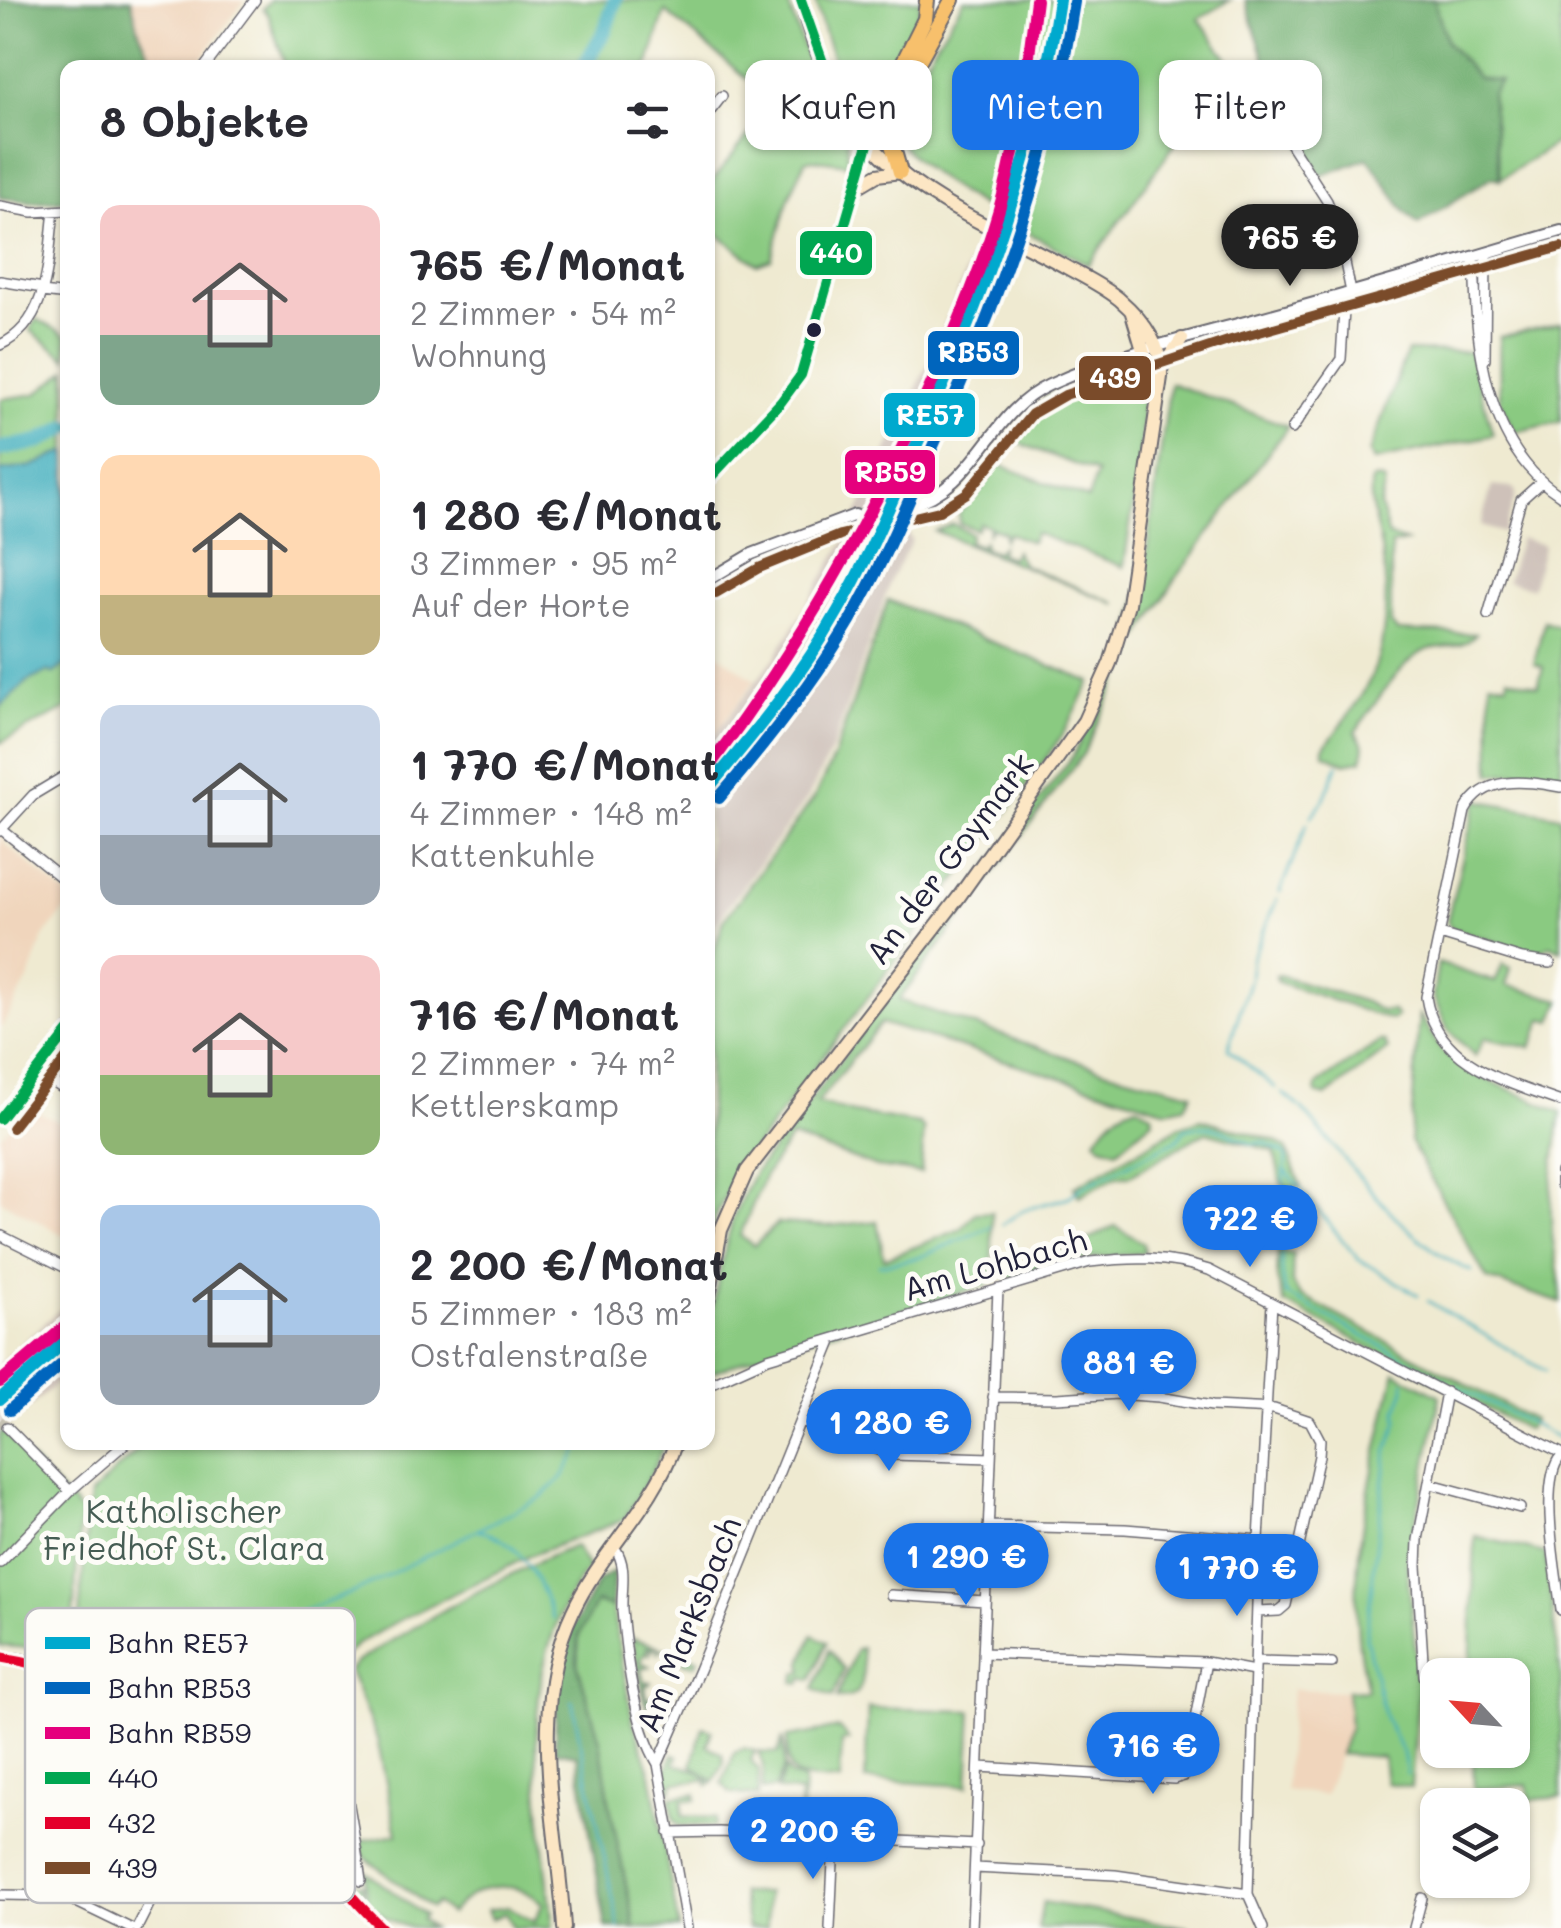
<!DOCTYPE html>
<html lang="de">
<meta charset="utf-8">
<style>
:root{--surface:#fff;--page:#f2f2f3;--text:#2b2b33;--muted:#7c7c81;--accent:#1a73e8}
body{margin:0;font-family:Mali,sans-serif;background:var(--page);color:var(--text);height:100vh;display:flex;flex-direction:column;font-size:38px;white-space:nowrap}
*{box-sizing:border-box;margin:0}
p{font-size:32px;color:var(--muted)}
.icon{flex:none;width:55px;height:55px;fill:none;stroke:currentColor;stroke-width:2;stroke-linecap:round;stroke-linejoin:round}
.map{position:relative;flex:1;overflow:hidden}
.details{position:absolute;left:60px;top:60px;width:655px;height:1390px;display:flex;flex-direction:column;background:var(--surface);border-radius:20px;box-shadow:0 2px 8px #0004}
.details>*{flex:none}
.guide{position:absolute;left:745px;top:60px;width:665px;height:90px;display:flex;gap:20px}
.needle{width:65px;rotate:296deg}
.tools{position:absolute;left:1420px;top:1658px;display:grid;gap:20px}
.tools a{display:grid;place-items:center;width:110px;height:110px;border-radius:20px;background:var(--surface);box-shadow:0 2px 8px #0004;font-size:50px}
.price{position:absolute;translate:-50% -85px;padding:0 22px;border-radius:35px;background:var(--accent);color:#fff;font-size:32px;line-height:65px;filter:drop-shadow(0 2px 5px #0008)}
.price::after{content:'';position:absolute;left:50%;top:60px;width:30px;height:22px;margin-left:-15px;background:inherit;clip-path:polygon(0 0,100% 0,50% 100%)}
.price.on{background:#222;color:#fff}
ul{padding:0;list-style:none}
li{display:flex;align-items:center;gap:30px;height:250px;padding:0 40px}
li span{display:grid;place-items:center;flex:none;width:280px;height:200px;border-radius:20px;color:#555}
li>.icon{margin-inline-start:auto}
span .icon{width:120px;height:120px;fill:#fffc;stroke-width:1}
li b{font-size:42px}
h2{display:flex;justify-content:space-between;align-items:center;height:120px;padding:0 40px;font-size:42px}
.pill{padding:0 35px;border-radius:20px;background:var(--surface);box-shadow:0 2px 8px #0004;font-size:35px;line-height:90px}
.pill.on{background:var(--accent);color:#fff}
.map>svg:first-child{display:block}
.built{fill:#f0d5bc}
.industrial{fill:#cec1b9}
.green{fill:#8aca81;stroke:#56765e;stroke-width:2.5}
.forest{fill:#6fae6f;stroke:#486855;stroke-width:2.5}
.water{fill:#3faebd;stroke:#30687c;stroke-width:2.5}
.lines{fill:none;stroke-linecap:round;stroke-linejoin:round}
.stream{stroke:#3faebd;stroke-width:2.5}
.river{stroke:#3faebd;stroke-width:15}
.minor-tunnel{stroke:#c6c2b3;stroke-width:9;stroke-dasharray:9 4.5;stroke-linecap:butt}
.tertiary-tunnel{stroke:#c6c2b3;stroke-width:10;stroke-dasharray:10 5;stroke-linecap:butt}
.minor-casing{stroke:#6a6870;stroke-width:12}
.tertiary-casing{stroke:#6a6870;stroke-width:14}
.secondary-casing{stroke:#6a6870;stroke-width:16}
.trunk-casing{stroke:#6a6870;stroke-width:18}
.minor{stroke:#fff;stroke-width:9}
.tertiary{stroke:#fff;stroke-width:10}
.secondary{stroke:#fce6c4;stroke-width:12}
.trunk{stroke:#f7c06c;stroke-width:14}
.bus-1-casing{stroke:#fdfcf7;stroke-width:18}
.bus-2-casing{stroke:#fdfcf7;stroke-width:18}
.bus-3-casing{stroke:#fdfcf7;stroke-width:18}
.bus-1{stroke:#00a651;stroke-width:10}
.bus-2{stroke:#e4002b;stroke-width:10}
.bus-3{stroke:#7a4b2a;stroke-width:10}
.rail-1-casing{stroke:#fdfcf7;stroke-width:20}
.rail-2-casing{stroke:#fdfcf7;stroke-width:20}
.rail-3-casing{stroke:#fdfcf7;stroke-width:20}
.rail-1{stroke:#00a9ce;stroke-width:12}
.rail-2{stroke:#0065bd;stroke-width:12}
.rail-3{stroke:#e5007d;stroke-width:12}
.bus-dot{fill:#22223b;stroke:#fdfcf7;stroke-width:4}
.labels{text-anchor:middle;stroke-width:10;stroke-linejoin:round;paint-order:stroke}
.street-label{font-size:32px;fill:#22223b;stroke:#fdfcf7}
.park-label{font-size:32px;fill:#465d54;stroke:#fdfcf7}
.key{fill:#fdfcf7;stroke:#bbbbbf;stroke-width:2.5}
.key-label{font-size:28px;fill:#22223b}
.line-badge{stroke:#fdfcf7;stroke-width:4}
.badge-label{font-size:28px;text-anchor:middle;font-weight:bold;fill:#fff}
</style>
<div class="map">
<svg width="1561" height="1928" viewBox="0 0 1561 1928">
<rect width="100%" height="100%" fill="#fdfcf7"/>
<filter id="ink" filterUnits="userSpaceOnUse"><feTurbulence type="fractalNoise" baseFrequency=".01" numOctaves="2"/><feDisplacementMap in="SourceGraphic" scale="20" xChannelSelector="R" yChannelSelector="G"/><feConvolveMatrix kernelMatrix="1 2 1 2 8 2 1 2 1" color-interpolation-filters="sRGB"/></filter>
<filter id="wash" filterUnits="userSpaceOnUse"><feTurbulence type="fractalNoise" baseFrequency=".0048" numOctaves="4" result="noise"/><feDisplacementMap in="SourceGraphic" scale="40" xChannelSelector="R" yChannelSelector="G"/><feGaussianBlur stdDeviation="2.25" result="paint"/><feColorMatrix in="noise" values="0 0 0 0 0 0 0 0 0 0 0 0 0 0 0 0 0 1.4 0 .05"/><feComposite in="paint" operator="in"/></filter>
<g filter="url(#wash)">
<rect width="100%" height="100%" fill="#efead1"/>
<path class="built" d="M131,0h114l-51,68 -39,-1 -16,-36z
M708,646l47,34 -47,63z
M0,830l5,14 63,52 -1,12 -23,28 -15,42 -29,52z
M29,1107l38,19v111l-67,-37v-64z
M1292,1689l55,2 3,35 -25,69 -40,-5z"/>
<path class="industrial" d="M977,244l25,16 -99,257 9,24 -21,38 -58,168 -25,51 -100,136v-191l67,-86 69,-115 89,-189z
M1492,486l21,2 3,5 -12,40 -24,-7z
M1520,538l24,7 -12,43 -25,-7z
M67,1303v71l-67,60v-71z"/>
<path class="green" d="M270,0h517l28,81 22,38 -9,10 3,2 7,-9 9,14 1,28 -36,-5 -7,2 -17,39 -17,59 -14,5 -49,-37v-34l4,-12 63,-79 -110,-91 -17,56 -362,1 -18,-54 -5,-5z
M815,0h106l-3,17 -47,92c-35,-18 -46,-74 -56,-109z
M964,0h266l-31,19 33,46 -144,200c-37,-21 -190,-95 -193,-136 -2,-23 54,-105 69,-129z
M1434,0h127v140l-61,39 -9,-85 -44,-52z
M37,319l30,17v23l-37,-29z
M1561,323v99l-47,10 -14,-31 -1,-64z
M1407,351l63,1 23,83 -119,26 -5,-8z
M67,370v338l-67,35v-344l36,-5z
M1113,378l28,2c7,54 -10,132 -17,187l-89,-34 -4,9 -23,-9 -4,6v-7l-12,-4 -4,5 1,-7 -9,-3 -4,7 -17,-7v-11l19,-18 20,-30 90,35 9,-26 -86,-33 37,-44z
M1170,383l118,43 -113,154 -36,58 -9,-3 14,-63z
M1372,479l11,1 2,3 -5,23 9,30 17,6 -15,3v79l6,7 79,3c-16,19 -39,7 -59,21 -22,15 -45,54 -62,77l9,13 -2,15 -17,3 -21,-9v-6c18,-25 39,-49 50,-78 13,-33 14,-81 8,-116 -3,-24 -15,-50 -10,-75z
M953,524l18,10 -2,8 12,4 3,-6v8l12,4 5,-5 -1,7 11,4 4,-7 8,14 94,39 -182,-73z
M888,600l203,82 -27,50 -30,44 -298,397 -22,47 -6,38 1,-293 15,-45 90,-122 20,-41z
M1544,621l17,6v153l-34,-8 -36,2 -1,-93 17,3 1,-7 30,9 5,-19 -9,-3z
M1128,659l-45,95 -184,246 206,70 87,23 -7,13 -18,4 -286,-87 -64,80 37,10 65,11 5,5 -3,44 -44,-6 -86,-30 -27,40 -24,59 14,10 24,-23 49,3 50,-5 7,38 77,-30 14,-16 17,-1v63l-5,10 -211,64 -66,24c-9,-28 14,-123 23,-154 5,-15 13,-29 19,-43l321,-420 38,-76z
M1477,800l84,16v134l-11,-5 -16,9 -83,-26 -4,-7z
M1438,963l57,19 8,-18 8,4 -5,17 55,15 -8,21 -10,-2 -12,29 -46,-10 -10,18 -27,-26 -15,-34z
M1279,975l86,27 16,9h12l4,6 -6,3 -113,-38 -2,-6z
M1419,1015l23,36 30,22 89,39c-5,40 -13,78 -9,120 2,24 9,46 9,71l-74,-24 -77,-138z
M1379,1042h6l3,7 -62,47 -10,-3 1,-8z
M1138,1106l14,7 1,7 -36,30 -16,-5 -5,-6c9,-15 24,-32 42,-33z
M1201,1119l75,22 10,7 15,38 -12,4 -8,-7 -7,-32 -68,-19 -77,44h-12l-38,20 -5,-9 107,-61z
M1115,1226l28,17 1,10 -61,6 -65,20 -22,-5 66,-21z
M1278,1252l15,2 -1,29 8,12 233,125 -5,10 -244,-127 -7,-25z
M1395,1372l45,24 -33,169 12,122 -8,100 -25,-4 -3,-26 -43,-3 10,-28 -3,-35 20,-1c-3,-18 -8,-36 -9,-54 -9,-88 19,-180 37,-264z
M3,1431l78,81 -11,144 -23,-7 -47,-3v-212z
M145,1443v-1l520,1 -13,30 -28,47 -90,34 -142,70 -36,21 -42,37 -16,9 -20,6 -27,1 -144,-24 -32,-16 15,-163z
M1475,1536l70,17 16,123v121l-31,3 -2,-15 -54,4 -1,-39h39v-75h-42z
M575,1546l13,22c-80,103 -46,241 -35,360h-40l-8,-15 -14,6 -4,-9 21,-3 26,15 9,-19c-32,-26 -67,-20 -93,11l-14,-11 -5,5 -68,-52 -2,-15 36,-7 -20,-95 -28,-68 9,-10c71,-43 140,-85 217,-115z
M596,1602l16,5 21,114 18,53 28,154h-44l-25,-121 -10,-66 -23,-78 2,-28z
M813,1635l14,7 -16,38 -8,-3 -3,7 -6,-2 3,-9 6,-2 -1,-9z
M632,1638l66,21 -3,6 -12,-3 2,-7 -10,-3 -4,7v-8l-10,-3 -3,5 -1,-6 -4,-1 -1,5 -3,-4 -3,1 3,6 -5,-1 -3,9 8,4 -8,2 4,15 7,-1 -7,5 2,11 8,-1 1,3 -9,2 3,15 7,1 -8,4z
M861,1648c3,22 8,52 -24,50l19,-49z
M829,1650l15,19 -11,28 -19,-8z
M868,1708l104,3 -4,75 -103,-6z
M703,1727l9,3 -5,15 15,9 2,8 -10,20 -22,-17z
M839,1728l10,12 -7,2 -2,39c-38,-2 -58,2 -52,-44z
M783,1738l2,28 -10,22 -13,2 2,-23 -6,-15 20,1z
M744,1748l11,3 -4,9 8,10 -1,26 -28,-3 -8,-10 13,-31z
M673,1754l5,2 -3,8 21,6 17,13 -5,3 -2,-6 -33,3 -1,7h-4l-3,-17z
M786,1768l4,7 14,6 -3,50 -26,-2 -7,-8 31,1 1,-29 -23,-3z
M696,1794v6h-13l-1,16 34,2 -1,8 -37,-1 -4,-5 -4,-23z
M350,1843l5,41h8v15l-9,-13 -2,1 -33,-38z
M365,1871l59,44 -3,5 11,8c-32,0 -41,-4 -65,-26z
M741,1893h26v35h-19z
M1043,1902l147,26h-152z"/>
<path class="forest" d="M0,0h131l8,31 16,36 -87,1 -1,132 -31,2 -36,-4z
M1245,0h189l13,43 31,35 22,3 -9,13 9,85 -8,-2 -74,47 -13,-12 -37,-54 -47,18 -56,-86 6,-12z
M614,1571l-2,36 -16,-5 -17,33 -2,28 23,78 10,66 25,121h-29l-29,-173 -22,-4 2,-65 8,-45 33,-60z"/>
<path class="water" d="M67,451v213l-15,10 -3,-3 -21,10 -28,26v-236l32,-5z"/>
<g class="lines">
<path class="stream" d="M1311,817l12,-16 15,-36
M1280,892l27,-68
M1276,1088l-48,-39 22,-70 2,-20 25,-60
M1282,1093l16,13
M1301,1108c48,53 102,135 170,163
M1286,1171l72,88 60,36
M1002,1225l21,-15 46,-13 13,-10 95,-47 8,-11c29,-7 39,2 62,13 13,6 3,-1 17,1 7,2 16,8 22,12 -2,27 -10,120 1,140l161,87
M879,1265l39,-7 72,-31
M1428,1301l117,70
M1404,1382l1,7 -8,21 1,11 -11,31 -21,185 19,81 18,35 4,21
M1456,1386l105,53
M479,1531c41,7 62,51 74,88
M77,1639l173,-9 16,-5 91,-34 183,-93 23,-21 20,-35
M572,1701l47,227"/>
<path class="river" d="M583,68l22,-38 10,-30
M0,449l38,-7 30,-15"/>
</g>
</g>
<g filter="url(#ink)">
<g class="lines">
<path class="minor-tunnel" d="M0,1420l7,7"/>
<path class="tertiary-tunnel" d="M855,515l53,-9"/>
<defs>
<path id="minor" d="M204,68l51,-68
M1255,75l-3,9 75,117 11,28 13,63
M708,114l14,-18
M0,206l33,6 35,-2
M1472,257c4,18 3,36 4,54 5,68 24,146 85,185
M0,281l43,7
M42,292l26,3
M0,345c50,-23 48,-87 54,-134
M1485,359l1,-106
M1292,429l49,-70 4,-65
M1488,615l33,-115 19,-17
M1561,787c-37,-6 -76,-13 -96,24l-39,186c10,67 80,85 135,105
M1,829l67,54
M0,831l33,-36 35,-21
M1440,934l82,25 28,4
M36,1071l32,21
M1561,1172v13
M0,1235l68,34
M708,1385l60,-27 322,-96c45,-5 75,-6 119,8l352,183
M993,1397l64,1 60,-4 42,3 53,9 62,3 36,12 10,19 -1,16 -33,149 -7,6 -22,1
M800,1421l93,34 98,3
M7,1427l63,64
M1561,1456c-23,24 -4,121 0,154
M1431,1484l89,24
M988,1526l137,3 134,11
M615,1548c13,19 6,40 7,62 4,45 12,115 36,154
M0,1563l70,-72 57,-49
M891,1595l94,6
M983,1653l223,9 48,9
M1255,1661l77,2
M1424,1676l-7,-110 1,-26 28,-148
M213,1747l35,-42 42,-3 24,-5c24,15 42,151 47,184
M980,1767l194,12 10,-3 22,-114
M669,1833l50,-1 258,13
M975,1868l140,7 133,19
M0,1895l64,1 66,32
M137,1928l22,-43
M687,1928l-29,-164 41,-94 134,-331
M830,1928l4,-89
M972,1928l26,-639
M1263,1928l-15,-34 11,-354 13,-237
M1414,1928l8,-30"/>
<path id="tertiary" d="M908,506c70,-18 80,-93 141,-121 67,-31 141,-48 211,-67 101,-27 201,-58 301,-87
M708,580l44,-26 103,-39"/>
<path id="secondary" d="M857,187l20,-12 23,-3
M1132,313l17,57 3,26
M1162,367l20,-28
M708,480l73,-78 20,-27 68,-234
M0,1119l68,-88
M708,1302l13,-72 26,-59 211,-273 126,-177 26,-58 18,-59 33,-227c2,-32 -19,-58 -42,-78 -16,-13 -35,-22 -53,-32 -61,-34 -134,-62 -184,-111 -41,-40 -68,-101 -81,-156
M0,1657c105,13 200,67 271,145 37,42 69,88 111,126
M564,1928c-6,-103 -38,-219 9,-317 28,-60 79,-102 103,-169"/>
<path id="trunk" d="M890,119l1,22 9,31
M869,141l11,-9 72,-132
M869,141l5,-20 51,-102 2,-19"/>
</defs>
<use href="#minor" class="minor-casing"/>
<use href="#tertiary" class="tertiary-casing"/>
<use href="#secondary" class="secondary-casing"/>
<use href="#trunk" class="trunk-casing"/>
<use href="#minor" class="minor"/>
<use href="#tertiary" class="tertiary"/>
<use href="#secondary" class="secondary"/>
<use href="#trunk" class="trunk"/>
<defs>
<path id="bus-1" d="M801,0l27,77 41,64
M708,480l73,-78 20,-27 68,-234
M0,1119l68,-87"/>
<path id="bus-2" d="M0,1657c106,18 198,65 271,145 38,41 70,87 111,126"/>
<path id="bus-3" d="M716,593l43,-25 81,-33 99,-24 28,-18 65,-79 33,-19 166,-55 330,-93
M12,1128l56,-72"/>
</defs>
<use href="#bus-1" class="bus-1-casing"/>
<use href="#bus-2" class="bus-2-casing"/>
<use href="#bus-3" class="bus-3-casing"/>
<use href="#bus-1" class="bus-1"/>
<use href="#bus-2" class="bus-2"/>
<use href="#bus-3" class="bus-3"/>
<defs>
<path id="rail-1" d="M708,788c48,-56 94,-113 130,-177 33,-57 57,-119 84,-178 63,-140 114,-281 137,-433
M0,1399l68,-60"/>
<path id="rail-2" d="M719,798c48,-56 94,-114 131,-177 34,-59 60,-124 88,-186 63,-140 113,-280 136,-433
M10,1410l58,-51"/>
<path id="rail-3" d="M708,768c89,-118 162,-245 222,-381 28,-62 55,-126 73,-192 17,-64 25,-130 33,-195
M0,1382l68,-58"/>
</defs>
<use href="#rail-1" class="rail-1-casing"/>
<use href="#rail-2" class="rail-2-casing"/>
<use href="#rail-3" class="rail-3-casing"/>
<use href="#rail-1" class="rail-1"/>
<use href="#rail-2" class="rail-2"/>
<use href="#rail-3" class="rail-3"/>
</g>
</g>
<circle class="bus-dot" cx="814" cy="330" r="9"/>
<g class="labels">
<g class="street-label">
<text transform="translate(950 859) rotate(-53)" y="11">An der Goymark</text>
<text transform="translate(995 1265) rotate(-16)" y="11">Am Lohbach</text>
<text transform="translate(689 1625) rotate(-68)" y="11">Am Marksbach</text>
</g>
<g class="park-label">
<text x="184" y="1523">Katholischer<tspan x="184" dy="37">Friedhof St. Clara</tspan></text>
</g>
</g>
<rect x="25" y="1608" width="330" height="295" rx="15" class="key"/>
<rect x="45" y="1637" width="45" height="12" fill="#00a9ce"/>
<rect x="45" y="1682" width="45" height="12" fill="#0065bd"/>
<rect x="45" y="1727" width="45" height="12" fill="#e5007d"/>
<rect x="45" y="1772" width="45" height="12" fill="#00a651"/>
<rect x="45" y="1817" width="45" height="12" fill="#e4002b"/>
<rect x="45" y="1862" width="45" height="12" fill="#7a4b2a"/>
<g class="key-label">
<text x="108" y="1653">Bahn RE57</text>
<text x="108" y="1698">Bahn RB53</text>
<text x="108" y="1743">Bahn RB59</text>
<text x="108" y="1788">440</text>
<text x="108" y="1833">432</text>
<text x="108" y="1878">439</text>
</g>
<g class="line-badge">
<rect x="798" y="229" width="76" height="48" rx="10" fill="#00a651"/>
<rect x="926" y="329" width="95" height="48" rx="10" fill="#0065bd"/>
<rect x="1077" y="354" width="76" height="48" rx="10" fill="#7a4b2a"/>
<rect x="882" y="391" width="95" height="48" rx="10" fill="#00a9ce"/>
<rect x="843" y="448" width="94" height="48" rx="10" fill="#e5007d"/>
</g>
<g class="badge-label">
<text x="836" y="263">440</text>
<text x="973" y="362">RB53</text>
<text x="1115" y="388">439</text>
<text x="930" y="425">RE57</text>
<text x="890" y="482">RB59</text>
</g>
</svg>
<div class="tools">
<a><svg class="needle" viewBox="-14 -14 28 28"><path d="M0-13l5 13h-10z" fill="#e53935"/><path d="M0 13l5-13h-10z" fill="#7c7c81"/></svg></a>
<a><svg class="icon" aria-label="layers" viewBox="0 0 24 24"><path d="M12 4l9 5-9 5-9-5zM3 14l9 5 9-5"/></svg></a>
</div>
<b class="price on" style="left:1290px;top:289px">765 €</b>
<b class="price" style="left:1250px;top:1270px">722 €</b>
<b class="price" style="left:1129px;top:1414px">881 €</b>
<b class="price" style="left:889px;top:1474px">1 280 €</b>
<b class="price" style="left:966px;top:1608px">1 290 €</b>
<b class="price" style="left:1237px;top:1619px">1 770 €</b>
<b class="price" style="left:1153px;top:1797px">716 €</b>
<b class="price" style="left:813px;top:1882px">2 200 €</b>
<div class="guide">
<a class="pill">Kaufen</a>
<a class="pill on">Mieten</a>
<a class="pill">Filter</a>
</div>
<section class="details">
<h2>8 Objekte<svg class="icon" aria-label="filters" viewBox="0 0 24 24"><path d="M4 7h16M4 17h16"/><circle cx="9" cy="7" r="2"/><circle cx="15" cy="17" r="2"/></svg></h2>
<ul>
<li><span style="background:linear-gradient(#f6c9c9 65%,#7fa58c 0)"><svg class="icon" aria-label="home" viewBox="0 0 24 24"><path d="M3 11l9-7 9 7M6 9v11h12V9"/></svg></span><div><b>765 €/Monat</b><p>2 Zimmer · 54 m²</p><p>Wohnung</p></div></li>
<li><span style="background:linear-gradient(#ffd9b3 70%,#c2b280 0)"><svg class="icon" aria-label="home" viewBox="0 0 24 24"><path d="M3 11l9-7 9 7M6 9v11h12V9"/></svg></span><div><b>1 280 €/Monat</b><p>3 Zimmer · 95 m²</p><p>Auf der Horte</p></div></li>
<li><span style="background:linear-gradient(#c9d6e8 65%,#9aa5b1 0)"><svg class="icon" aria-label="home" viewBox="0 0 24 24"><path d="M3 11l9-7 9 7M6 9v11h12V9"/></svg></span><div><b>1 770 €/Monat</b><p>4 Zimmer · 148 m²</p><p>Kattenkuhle</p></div></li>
<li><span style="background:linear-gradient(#f6c9c9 60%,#8fb573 0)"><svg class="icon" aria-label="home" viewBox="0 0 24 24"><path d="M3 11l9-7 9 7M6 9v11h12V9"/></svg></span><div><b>716 €/Monat</b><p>2 Zimmer · 74 m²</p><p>Kettlerskamp</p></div></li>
<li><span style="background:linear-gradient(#a9c7e8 65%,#9aa5b1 0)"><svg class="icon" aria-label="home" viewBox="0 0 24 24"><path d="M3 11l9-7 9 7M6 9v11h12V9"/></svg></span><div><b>2 200 €/Monat</b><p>5 Zimmer · 183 m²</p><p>Ostfalenstraße</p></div></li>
</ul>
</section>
</div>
